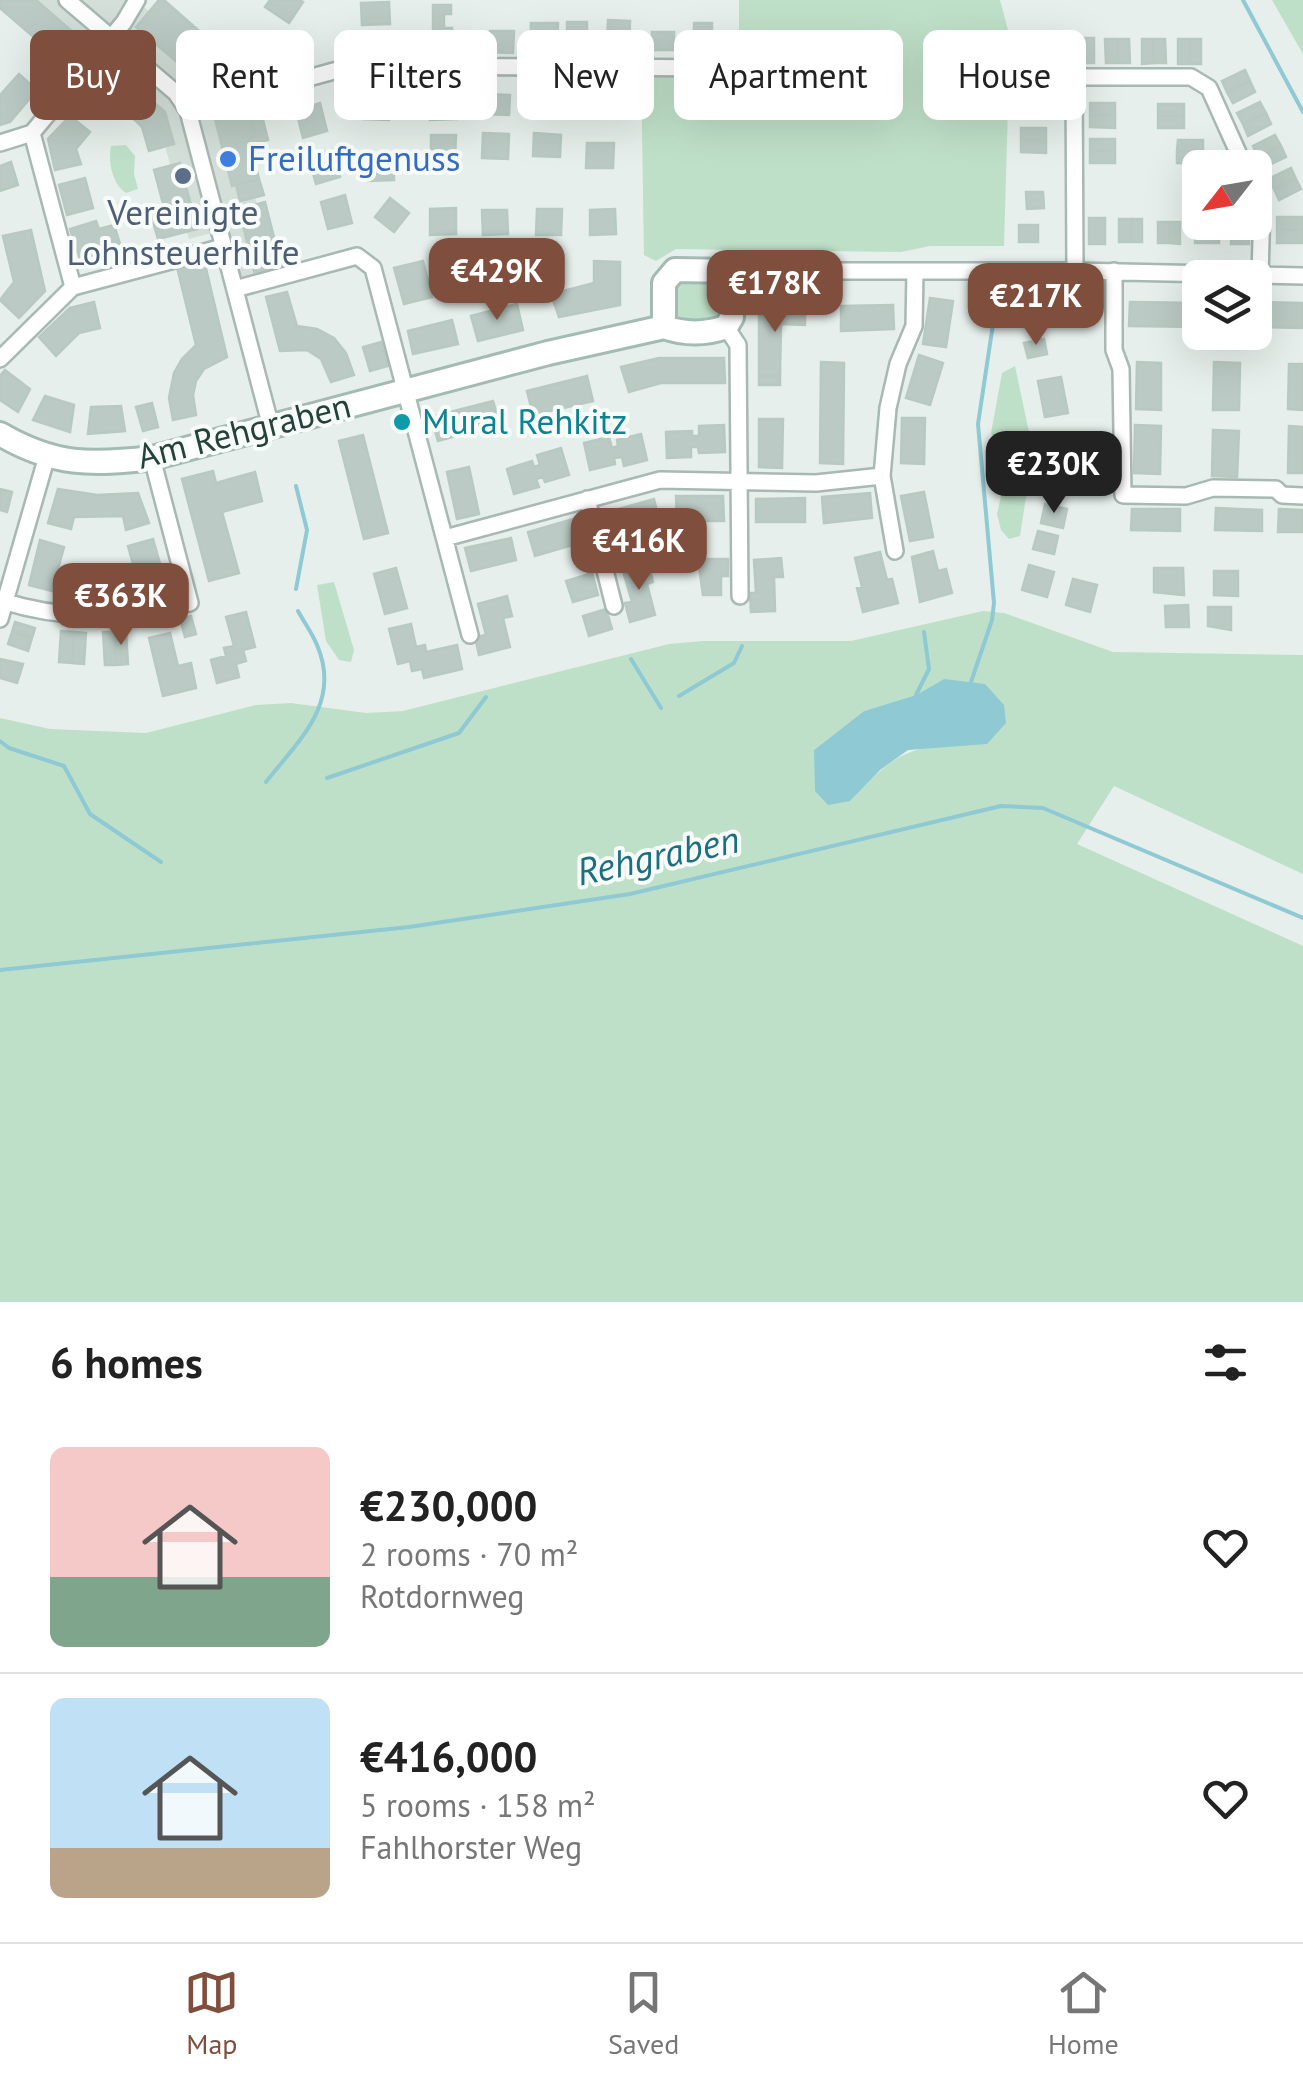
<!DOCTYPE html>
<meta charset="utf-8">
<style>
:root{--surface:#fff;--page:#f2f2f2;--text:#222;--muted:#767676;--line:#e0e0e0;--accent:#804e3d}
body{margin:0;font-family:"PT Sans",sans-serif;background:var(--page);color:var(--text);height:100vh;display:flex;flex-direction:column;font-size:38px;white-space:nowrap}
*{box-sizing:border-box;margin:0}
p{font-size:32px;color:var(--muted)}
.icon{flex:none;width:55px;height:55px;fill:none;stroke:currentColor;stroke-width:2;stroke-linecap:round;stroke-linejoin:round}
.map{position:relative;height:1302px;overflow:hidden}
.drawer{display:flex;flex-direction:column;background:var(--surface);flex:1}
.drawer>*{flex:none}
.top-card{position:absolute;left:30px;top:30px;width:1245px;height:90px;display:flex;gap:20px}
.needle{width:65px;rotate:239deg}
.tools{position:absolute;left:1182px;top:150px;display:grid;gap:20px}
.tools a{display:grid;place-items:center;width:90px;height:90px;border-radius:15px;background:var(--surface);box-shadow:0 10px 40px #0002;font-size:50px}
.price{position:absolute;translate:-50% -85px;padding:0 22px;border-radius:20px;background:var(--accent);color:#fff;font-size:32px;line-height:65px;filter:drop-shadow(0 2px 5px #0008)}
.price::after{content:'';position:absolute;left:50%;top:60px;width:30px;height:22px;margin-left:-15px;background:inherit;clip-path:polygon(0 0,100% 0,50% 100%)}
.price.on{background:#222;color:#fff}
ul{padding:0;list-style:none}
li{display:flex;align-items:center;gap:30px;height:250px;padding:0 50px}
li+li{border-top:2px solid var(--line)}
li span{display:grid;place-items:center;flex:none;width:280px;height:200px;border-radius:15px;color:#555}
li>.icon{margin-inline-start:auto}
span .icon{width:120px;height:120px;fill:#fffc;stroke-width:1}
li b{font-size:42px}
h2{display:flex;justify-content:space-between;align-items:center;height:120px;padding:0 50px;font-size:42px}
.pill{padding:0 35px;border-radius:15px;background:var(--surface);box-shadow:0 10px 40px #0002;font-size:35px;line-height:90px}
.pill.on{background:var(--accent);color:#fff}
.menu{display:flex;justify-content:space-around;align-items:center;height:140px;border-top:2px solid var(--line);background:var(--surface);font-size:28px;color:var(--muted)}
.menu a{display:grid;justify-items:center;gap:5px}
.menu .on{color:var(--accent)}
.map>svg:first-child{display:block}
.built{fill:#d4dfda}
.green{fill:#bfe0c8;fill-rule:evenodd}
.water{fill:#8ec9d4}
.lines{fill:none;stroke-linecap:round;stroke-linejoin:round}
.stream{stroke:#8ec9d4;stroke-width:4}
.building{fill:#bbcac4;stroke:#b8c9c2;stroke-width:2.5}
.street-casing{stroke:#a8b8b2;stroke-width:20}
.secondary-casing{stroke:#a4bbb3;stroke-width:28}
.street{stroke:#fff;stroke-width:15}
.secondary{stroke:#fff;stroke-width:22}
.shop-dot{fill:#3f7fe0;stroke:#f7fbf9;stroke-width:4}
.service-dot{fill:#5c6f8a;stroke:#f7fbf9;stroke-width:4}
.culture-dot{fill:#0f9aa8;stroke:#f7fbf9;stroke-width:4}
.labels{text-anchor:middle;stroke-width:8;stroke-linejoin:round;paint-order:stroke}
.shop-label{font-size:35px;fill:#366cbe;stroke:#f7fbf9;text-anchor:start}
.service-label{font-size:35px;fill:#4e5e75;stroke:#f7fbf9}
.culture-label{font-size:35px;fill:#0d838f;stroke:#f7fbf9;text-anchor:start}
.street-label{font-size:35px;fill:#24423a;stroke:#f7fbf9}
.water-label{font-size:38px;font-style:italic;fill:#1c6f80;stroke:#f7fbf9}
</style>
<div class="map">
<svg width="1303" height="1302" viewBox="0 0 1303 1302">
<rect width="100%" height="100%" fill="#e6efeb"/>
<path class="built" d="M2,0h134l86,75 53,196 -34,9 -14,-51 -38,10 -25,-98z"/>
<path class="green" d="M739,0h261l10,37 -6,209h-74l-29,6 -225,-3 -20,12 -12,-6 -3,-187h98z
M1272,0h31v54z
M126,145l9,11 -1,18 4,15 -12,4c-14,-9 -18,-31 -15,-47z
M675,279l44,1 3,33 -4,7 -41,2 -8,-11z
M1015,366l18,85 -13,85 -11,3 -8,-9 -4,-16 10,-45 -16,-36 11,-60z
M334,582l20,68 -3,12 -12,-2 -13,-19 -9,-56z
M983,611l21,2 109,39 190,3v219l-189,-88 -37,58 226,102v356h-1303v-584l50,11 96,4 110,-28 35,-2 75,10 37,-2 266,-67 34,-3h148zM944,679l-9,67c-41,6 -57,26 -85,55l-34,-32 -2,-19 50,-39 52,-16z"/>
<path class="water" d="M944,679l41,5 19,21 2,18 -19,21 -79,6 -28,20 -30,31 -22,4 -13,-14 -1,-41 50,-39 52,-16z"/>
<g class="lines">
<path class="stream" d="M1243,0l60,112
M296,589l11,-59 -11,-44
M631,659l30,49
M971,682l21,-62 2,-17 -16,-179 18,-120
M916,695l13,-26 -5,-37
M679,696l55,-33 8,-17
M0,741l9,7 55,18 26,48 71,48
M327,778l132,-45 27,-36
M266,782c33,-42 76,-79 51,-137 -5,-12 -13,-23 -19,-34
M0,970l409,-43 221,-33 371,-88 42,2 260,110"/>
</g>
<path class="building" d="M0,0h36l46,40 -27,31 -20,-17 8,-9 -43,-37z
M159,0h5l51,45 14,-4 11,38 -34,8 -70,-60z
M270,0h29l4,2 -14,21 -24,-16z
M389,2l1,22 -28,1 -1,-22z
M433,5h18v9h-7v14h8v9h-7v12h-12z
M608,20l22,1 -1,24 -22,-1z
M567,22h20v24h-20z
M531,23h27l-1,27h-27z
M694,23h18v20h-18z
M490,31h24l-1,22 -24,-1z
M652,32h22v18h-22z
M362,35h24v20h-24z
M286,37l7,28 -24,6 -7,-27z
M1033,38h13v25h-12z
M1046,38h12l1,25h-13z
M1070,38h12v25h-12z
M1082,38h12v25h-12z
M1105,39h13v24h-12z
M1118,39h11l1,24h-12z
M1142,39h11l1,24 -12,1z
M1153,39h12l1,24h-12z
M1178,39h12v25h-12z
M1190,39h11v25h-11z
M113,67l52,45 9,32 -25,7 -7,-24 -6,-6 -21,-17 -9,11 -19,-17z
M1245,70l5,11 -23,11 -5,-11z
M19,74l18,16 -27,32 -10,3v-30z
M585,81l27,1 -1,22 -26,-1z
M1250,81l5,11 -22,11 -6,-11z
M1027,92h25v12h-25z
M364,94l26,1 -1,25 -26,-1z
M429,94h27l1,25 -27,1z
M484,94l26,1 -1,20 -26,-1z
M537,94l24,1 -1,19 -24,-1z
M1260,102l6,11 -23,11 -6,-11z
M320,103l7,28 -24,7 -7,-28z
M1090,103h25v12h-25z
M1027,104h25v12h-25z
M1158,104h26v12h-26z
M248,111l7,25 -6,2 10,41 -27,7 -17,-67z
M1266,113l5,11 -23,12 -5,-12z
M1090,115h25v13l-25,-1z
M70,116l20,16 -14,17 5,15 -26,6 -7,-31z
M262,116l6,24 -17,5 -2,-7 6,-2 -5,-17z
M1158,116h26v12h-26z
M1021,128h25v12h-25z
M483,133l26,1 -1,25 -26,-1z
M534,133l27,2 -1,22 -27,-1z
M431,135h25l-1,24 -24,-1z
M1275,135l6,11 -23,11 -5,-11z
M1090,139h25v12h-25z
M1021,140h25v13l-25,-1z
M1178,140h25v12h-26z
M587,143h27l-1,25h-27z
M1281,146l5,11 -23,11 -5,-11z
M332,150l8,27 -24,7 -8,-28z
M1090,151h25v12h-25z
M1177,152h26v12l-26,-1z
M393,155l1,25 -26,1v-25z
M11,162l7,23 -18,6v-25z
M180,163l17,66 -39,10 -7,-24 14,-4 -11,-41z
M1291,168l5,11 -22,10 -6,-10z
M85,178l8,30 -26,7 -8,-30z
M259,179l5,16 -24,6 -4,-16z
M1296,179l5,10 -22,11 -5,-11z
M1026,192h17l1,16 -17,1z
M345,195l7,28 -24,6 -7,-27z
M390,198l19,15 -15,19 -19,-15z
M265,202l10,39 8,-1 7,26 -35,9 -16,-66z
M456,208v26l-26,1v-26z
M537,209h25l-1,26h-25z
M615,209l1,25 -26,1v-25z
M482,210h25l1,24 -25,1z
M1277,217h26v13h-26z
M1089,218h16v26h-16z
M1195,218l12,4v21h-12z
M1119,219h12v23h-12z
M1131,219h11v23h-11z
M96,221l3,8 15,-4 7,22 -41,12 -10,-30z
M1158,222h11v21h-11z
M1169,222h11v22l-11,-1z
M1207,222h12v21h-12z
M1232,222h17v22h-18z
M1019,225h19v17h-19z
M31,230l14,61 -26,27 -19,-18 14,-18 -11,-46z
M1277,230h26v13h-26z
M490,258l7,25 -29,8 -8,-24z
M204,260l23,97 -23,12 -8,12 -3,14 3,20 -23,5 -4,-22 5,-25 8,-14 14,-14 -19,-78z
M423,261l9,36 -28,7 -10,-36z
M594,261l26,1v43l-61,12 -8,-23 43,-11z
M287,292l10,34 20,3 17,9 12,15 8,22 -23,7 -10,-23 -14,-9 -27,1 -14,-54z
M930,298l23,3 -7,46 -23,-3z
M1075,301l20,1v20l-21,-1z
M94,302l6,26 -21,5 -23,23 -17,-19 31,-29z
M1130,302l70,1v24l-71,-1z
M1255,302l48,1v25l-48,-1z
M517,304l6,26 -45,11 -7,-25z
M1020,304l20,1 -1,18 -21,-2z
M759,305l46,1v19l-24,-1 -1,52h-21z
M893,305l1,24 -53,2v-25z
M452,320l6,24 -45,10 -5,-23z
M1044,339l3,15 -19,4 -4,-15z
M381,342l7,24 -18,5 -7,-24z
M919,355l24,8 -13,42 -24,-7z
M659,358h65l1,25h-64l-32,9 -8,-25z
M821,362l23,1 -1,101 -23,-1z
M1137,362l24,1v47l-25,-1z
M1214,362l26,1 -1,47h-26z
M1289,364h14v46l-15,-1z
M5,370l25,19 -12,23 -18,-12v-24z
M587,376l6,25 -60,14 -6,-24z
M759,376h21v9h-21z
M1061,377l7,36 -23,4 -7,-36z
M45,396l29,9 -4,27 -37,-12z
M493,401l7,23 -62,17 -7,-24z
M152,403l6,24 -15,4 -7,-24z
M121,406l4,25 -37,3 3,-27z
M902,418h23l-1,46 -23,-1z
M759,419h24l-1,49 -23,-1z
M724,425l1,27 -26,1 -1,-6h-7v10l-24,1 -1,-26 26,-1v5h7v-10z
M1135,425l26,1 -1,48 -26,-1z
M1289,426l14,1v46h-15z
M1213,430l26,1 -2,46 -25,-1z
M641,434l6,26 -23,6 -2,-9 -8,1 1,6 -25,6 -6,-27 25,-6 3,11 6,-2 -1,-6z
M1050,434l26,2 -2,37 -27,-2z
M363,435l25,98 -24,6 -25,-98z
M561,448l8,27 -24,7 -2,-5 -7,2 3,8 -25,7 -7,-25 25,-8 2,6 6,-2 -3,-10z
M469,467l10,47 -22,5 -10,-47z
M213,471l3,12 39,-11 7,29 -40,11 17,61 -30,8 -27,-102z
M0,489l12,3 -5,20 -7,-2z
M58,489l39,6 41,-2 11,30 -23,7 -3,-14 -49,1 -3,12 -23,-6z
M924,492l9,45 -23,4 -9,-45z
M870,493l2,25 -48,5 -2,-26z
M676,496h47l1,25h-47z
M805,498v24h-49v-23z
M654,499l6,25 -46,12 -6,-24z
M1045,504l22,5 -4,19 -22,-5z
M1216,508l46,2v21l-47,-1z
M1132,509h48v22l-49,-1z
M1279,509l24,1v22h-25z
M573,519l7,24 -45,13 -7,-24z
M1038,531l20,5 -4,18 -21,-5z
M511,538l5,22 -45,11 -6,-23z
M153,539l13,46 -25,7 -13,-46z
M40,540l24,7 -12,44 -23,-6z
M933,551l5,20 8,-2 6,24 -32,9 -8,-45z
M880,552l7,28 5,-1 6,24 -35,9 -6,-24 5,-1 -7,-29z
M781,558l2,19h-9l1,34 -24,1 -1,-19h6l-2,-33z
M698,559h30v17h-7v19h-18z
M648,564l5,18 -6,2 8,31 -25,7 -5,-19 7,-1 -9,-31z
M1029,565l25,7 -7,25 -25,-7z
M396,568l11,40 -22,6 -11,-40z
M1154,568h29l1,27 -30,-3z
M1214,571h24v25l-24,-1z
M592,573l6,22 -25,7 -7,-21z
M1073,579l24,6 -7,27 -24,-7z
M507,596l5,20 -9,2 7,29 -31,8 -4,-18 11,-2 -8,-31z
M1188,605l1,22h-23l-1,-21z
M1208,607h23v23l-23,-4z
M606,609l6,20 -23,7 -6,-20z
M246,612l9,35 -12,3 3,11 -10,3 3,13 -22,6 -6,-23 15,-4 -2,-8 10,-2 -8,-29z
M191,616l5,18 -11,3 -5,-18z
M15,622l20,6 -3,10 -20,-6z
M411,624l5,23 9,-2 1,7 31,-7 5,24 -38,9 -2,-9 -10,2 -2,-10 -12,3 -9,-35z
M61,631l13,1 -2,31 -13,-1z
M126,631l2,33 -12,1 -2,-33z
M12,632l20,6 -4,13 -20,-7z
M74,632l12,1 -2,31 -12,-1z
M103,632h11l2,33h-11z
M170,633l8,33 13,-3 5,25 -33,8 -14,-58z
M0,659l23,5 -6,19 -17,-5z"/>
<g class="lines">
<defs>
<path id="street" d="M67,0l109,93 12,18 83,316
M1012,76l62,1
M188,111l164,-45 387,2
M32,133l41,154
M0,143l32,-10 92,-111 13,-22
M1255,189l7,14 -2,74
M732,271h343l228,5
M1075,271l-1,-194h117l18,11 36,80
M1114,271v79l7,19 2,126 63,1 27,-8 63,1 6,6 21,1
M235,289l122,-33 16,12 97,367
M726,327l12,18 2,251
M0,359l73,-72 150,-40
M587,499l27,107
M445,538l215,-58 156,3 66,-7
M895,551l-13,-75 6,-68 10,-44 16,-38 1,-55
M0,600c69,23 121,15 190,3l-38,-145
M0,619l47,-163"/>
<path id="secondary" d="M0,434c55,32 91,31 152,24l396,-105 116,-26c20,7 42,7 62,0l6,-10v-46l-57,-1 -11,13v44"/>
</defs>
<use href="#street" class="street-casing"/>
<use href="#secondary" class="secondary-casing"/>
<use href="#street" class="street"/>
<use href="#secondary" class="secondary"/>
</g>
<circle class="shop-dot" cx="228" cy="159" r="10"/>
<circle class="service-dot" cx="183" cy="176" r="10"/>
<circle class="culture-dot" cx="402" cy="422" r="10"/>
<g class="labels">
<g class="shop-label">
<text x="248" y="171">Freiluftgenuss</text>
</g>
<g class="service-label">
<text x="183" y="225">Vereinigte<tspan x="183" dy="40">Lohnsteuerhilfe</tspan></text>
</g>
<g class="culture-label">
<text x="422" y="434">Mural Rehkitz</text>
</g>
<g class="street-label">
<text transform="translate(244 431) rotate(-14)" y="12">Am Rehgraben</text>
</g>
<g class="water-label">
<text transform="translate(658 856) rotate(-12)" y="13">Rehgraben</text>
</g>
</g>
</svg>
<div class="tools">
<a><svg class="needle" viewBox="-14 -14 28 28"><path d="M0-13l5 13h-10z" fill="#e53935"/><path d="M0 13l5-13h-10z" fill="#767676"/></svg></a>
<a><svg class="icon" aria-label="layers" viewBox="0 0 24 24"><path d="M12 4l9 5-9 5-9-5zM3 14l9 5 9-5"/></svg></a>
</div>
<b class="price" style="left:497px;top:323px">€429K</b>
<b class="price" style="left:775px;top:335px">€178K</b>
<b class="price" style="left:1036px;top:348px">€217K</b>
<b class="price on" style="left:1054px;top:516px">€230K</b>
<b class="price" style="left:639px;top:593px">€416K</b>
<b class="price" style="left:121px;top:648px">€363K</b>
<div class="top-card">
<a class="pill on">Buy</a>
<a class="pill">Rent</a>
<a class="pill">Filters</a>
<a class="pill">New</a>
<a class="pill">Apartment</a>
<a class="pill">House</a>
</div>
</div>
<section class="drawer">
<h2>6 homes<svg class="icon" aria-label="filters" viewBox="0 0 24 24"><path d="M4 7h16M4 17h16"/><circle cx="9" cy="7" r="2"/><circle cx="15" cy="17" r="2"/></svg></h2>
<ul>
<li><span style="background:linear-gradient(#f6c9c9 65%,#7fa58c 0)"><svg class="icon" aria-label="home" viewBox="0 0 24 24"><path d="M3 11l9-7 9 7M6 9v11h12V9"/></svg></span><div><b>€230,000</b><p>2 rooms · 70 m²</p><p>Rotdornweg</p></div><svg class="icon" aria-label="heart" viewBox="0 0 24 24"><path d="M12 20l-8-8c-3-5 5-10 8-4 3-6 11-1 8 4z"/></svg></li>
<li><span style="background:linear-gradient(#bfe0f5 75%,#b9a48a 0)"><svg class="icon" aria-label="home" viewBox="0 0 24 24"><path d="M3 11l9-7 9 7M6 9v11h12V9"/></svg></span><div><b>€416,000</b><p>5 rooms · 158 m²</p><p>Fahlhorster Weg</p></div><svg class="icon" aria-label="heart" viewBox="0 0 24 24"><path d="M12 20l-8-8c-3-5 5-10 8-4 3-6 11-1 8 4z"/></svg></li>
</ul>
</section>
<nav class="menu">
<a class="on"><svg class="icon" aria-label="map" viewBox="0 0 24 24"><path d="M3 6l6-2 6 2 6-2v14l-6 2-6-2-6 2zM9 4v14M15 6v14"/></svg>Map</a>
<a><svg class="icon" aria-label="saved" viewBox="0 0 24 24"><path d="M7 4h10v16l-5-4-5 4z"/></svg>Saved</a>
<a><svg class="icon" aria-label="home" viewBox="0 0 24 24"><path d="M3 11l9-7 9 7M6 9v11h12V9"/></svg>Home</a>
</nav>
